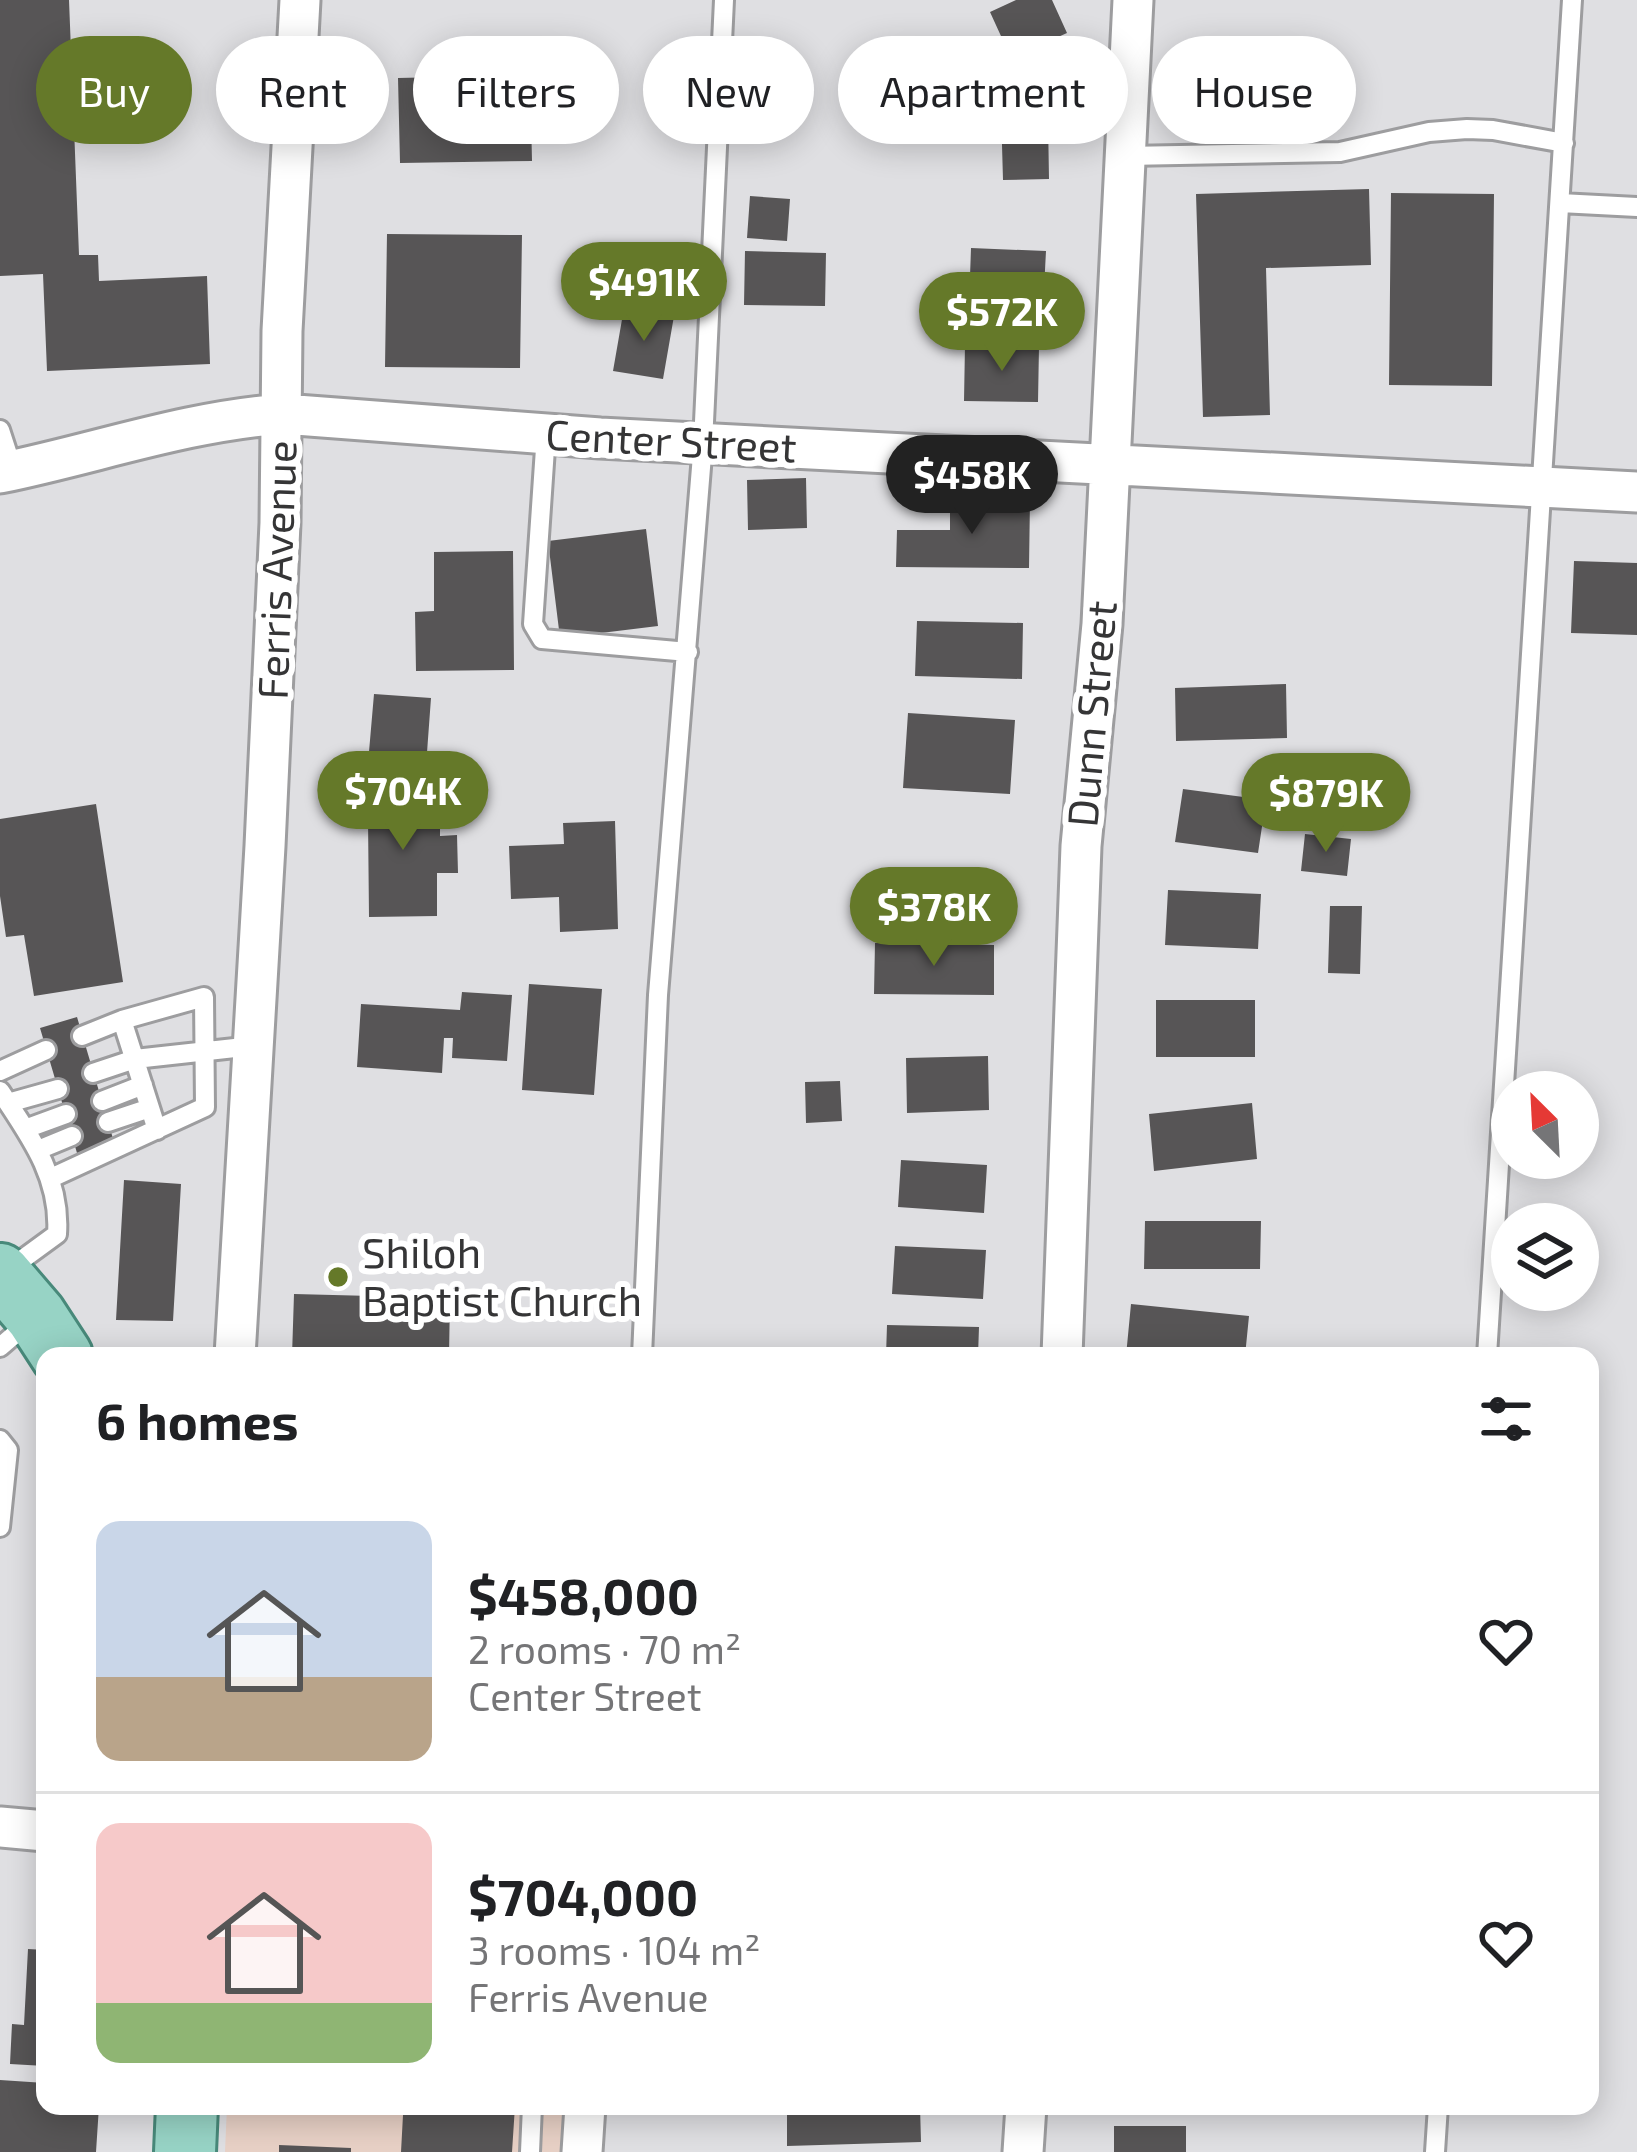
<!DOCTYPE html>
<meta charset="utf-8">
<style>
:root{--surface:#fff;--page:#f2f2f2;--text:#202124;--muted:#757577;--line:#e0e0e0;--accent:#657929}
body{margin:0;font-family:"Exo 2",sans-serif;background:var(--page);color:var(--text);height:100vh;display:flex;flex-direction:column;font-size:45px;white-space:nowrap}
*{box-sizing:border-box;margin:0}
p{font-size:39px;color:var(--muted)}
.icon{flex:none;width:66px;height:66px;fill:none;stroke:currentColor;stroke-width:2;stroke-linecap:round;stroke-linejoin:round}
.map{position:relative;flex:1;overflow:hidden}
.side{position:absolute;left:36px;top:1347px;width:1563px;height:768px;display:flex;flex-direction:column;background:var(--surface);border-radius:24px;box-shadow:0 6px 30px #0003}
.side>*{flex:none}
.banner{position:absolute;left:36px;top:36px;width:1566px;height:108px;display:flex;gap:24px}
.needle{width:78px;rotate:336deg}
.controls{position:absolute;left:1491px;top:1071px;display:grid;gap:24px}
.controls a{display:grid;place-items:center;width:108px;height:108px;border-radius:50%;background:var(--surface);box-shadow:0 6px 30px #0003;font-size:60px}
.price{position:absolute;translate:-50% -102px;padding:0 27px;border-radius:42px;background:var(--accent);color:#fff;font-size:39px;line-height:78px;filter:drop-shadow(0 3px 6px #0008)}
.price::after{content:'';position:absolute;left:50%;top:72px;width:36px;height:27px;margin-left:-18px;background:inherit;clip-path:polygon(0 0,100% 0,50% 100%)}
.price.on{background:#222;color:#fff}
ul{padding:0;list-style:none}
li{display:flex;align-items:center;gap:36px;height:300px;padding:0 60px}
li+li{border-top:3px solid var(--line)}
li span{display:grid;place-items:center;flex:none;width:336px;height:240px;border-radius:24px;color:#555}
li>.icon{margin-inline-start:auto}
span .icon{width:144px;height:144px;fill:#fffc;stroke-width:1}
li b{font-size:51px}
h2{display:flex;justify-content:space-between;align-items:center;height:144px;padding:0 60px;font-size:51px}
.chip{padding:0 42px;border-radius:54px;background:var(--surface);box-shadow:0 6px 30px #0003;font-size:42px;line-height:108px}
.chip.on{background:var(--accent);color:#fff}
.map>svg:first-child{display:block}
.commercial{fill:#e7d0c5}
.building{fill:#575556}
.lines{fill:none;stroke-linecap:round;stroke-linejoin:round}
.lane-casing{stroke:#9d9d9f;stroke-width:24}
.street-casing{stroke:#9d9d9f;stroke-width:45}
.primary-casing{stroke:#48897a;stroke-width:66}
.lane{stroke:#fff;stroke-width:18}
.street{stroke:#fff;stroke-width:39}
.primary{stroke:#97d3c5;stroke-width:60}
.poi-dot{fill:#657929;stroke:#fff;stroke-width:4.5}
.labels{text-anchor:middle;stroke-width:12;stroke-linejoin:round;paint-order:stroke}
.street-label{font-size:42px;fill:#353536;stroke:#fff}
.poi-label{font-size:42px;fill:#353536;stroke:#fff;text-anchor:start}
</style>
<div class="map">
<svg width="1637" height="2152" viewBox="0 0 1637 2152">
<rect width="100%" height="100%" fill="#dfdfe2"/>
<path class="commercial" d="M227,2106h348l-3,46h-347z"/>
<path class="building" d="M0,0h69l10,255h19l1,26 108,-5 3,88 -163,7 -4,-97 -43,2z
M1016,0h36l15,33 -56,25 -21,-46z
M530,75l2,86 -132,2 -2,-85z
M1028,83l1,37h19l1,59 -46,1 -2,-70 -45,1 -1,-25z
M1369,189l2,76 -105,3 4,147 -67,2 -7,-223z
M1391,193l103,1 -2,192 -103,-1z
M750,196l40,3 -3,42 -40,-3z
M387,234l135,1 -2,133 -135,-1z
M971,248l75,3 -3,57 -74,-3z
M745,251l81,2 -1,53 -81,-1z
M624,308l50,8 -11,63 -50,-8z
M965,345l74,1 -1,56 -74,-1z
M806,478l1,50 -59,2 -1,-50z
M950,497l80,2 -1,69 -133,-1 1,-37h53z
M646,529l12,97 -98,12 -12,-97z
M513,551l1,119 -98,1 -1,-59 19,-1v-59z
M1574,561l63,2v72l-66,-2z
M917,621l106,2 -1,56 -107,-3z
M1286,684l1,54 -111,3 -1,-53z
M374,694l57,4 -6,82 -58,-5z
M908,713l107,7 -5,74 -107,-6z
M1183,789l83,11 -8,53 -83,-11z
M440,797v39l17,-1 1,38h-21v43l-68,1 -1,-98h-31v-21z
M96,804l27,178 -89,14 -10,-61 -18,2 -6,-41v-77z
M615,821l3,108 -58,3 -1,-35 -48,2 -2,-53 55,-2 -1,-21z
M1305,834l46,5 -4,37 -46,-5z
M1168,890l93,4 -3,55 -93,-4z
M1330,906h32l-2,68 -32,-1z
M875,943l119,2v50l-120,-1z
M529,984l73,5 -8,106 -72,-5z
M462,992l50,3 -5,66 -55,-3 1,-20h-9l-2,35 -85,-6 4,-63 99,6z
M1156,1000h99v57h-99z
M77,1017l37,125 -37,11 -37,-125z
M988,1056l1,54 -82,3 -1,-55z
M840,1081l2,40 -36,2 -1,-41z
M1252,1103l5,56 -103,12 -5,-57z
M901,1160l86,5 -3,48 -86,-6z
M124,1180l57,4 -8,137 -57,-1z
M1145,1221h116l-1,48h-116z
M895,1246l91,4 -3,49 -91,-5z
M294,1294l156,4 -1,58h-157z
M1131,1304l118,12 -4,40h-119z
M887,1325l92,2 -1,29h-92z
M28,1949l17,1v116l-35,-2 2,-40 12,1z
M0,2080l45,3v23h54l-3,46h-96z
M301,2106h214l-3,46h-111l2,-37 -102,-5z
M787,2106h133l1,36 -134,4z
M1114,2126h72v26h-72z
M279,2145l72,3v4h-72z"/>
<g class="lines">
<defs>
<path id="lane" d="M1126,156l214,-4 89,-20 38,-3 26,1 71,13
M1560,203l77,4
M0,430l13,40
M546,434l-13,190 9,15 146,13
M122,1020l35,110
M0,1071l46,-21
M93,1073l42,-14 118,-13
M0,1091c30,45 61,87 57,143l-52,38
M102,1101l41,-16
M8,1103l50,-14
M108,1122l42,-14
M25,1129l41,-15
M38,1150l34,-14
M51,1178l154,-71 -1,-110 -82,23 -40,16
M0,1347l28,-24
M642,1356l16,-361 45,-552 21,-443
M1487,1356l85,-1356
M0,1440l8,10 -8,77
M530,2152l2,-46
M1435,2152l3,-46"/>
<path id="street" d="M0,473c94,-19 185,-52 283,-59l317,24 1037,54
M235,1356l30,-510 15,-323 2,-192 18,-331
M1062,1356l19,-510 21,-222 31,-624
M0,1827l45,4
M582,2152l3,-46
M1023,2152l3,-46"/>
<path id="primary" d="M0,1274l36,42 26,40
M185,2152l2,-46"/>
</defs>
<use href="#lane" class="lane-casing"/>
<use href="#street" class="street-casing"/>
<use href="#primary" class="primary-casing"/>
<use href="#lane" class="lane"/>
<use href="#street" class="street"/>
<use href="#primary" class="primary"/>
</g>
<circle class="poi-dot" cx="338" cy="1277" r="12"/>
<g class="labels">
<g class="street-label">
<text transform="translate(671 441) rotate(3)" y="15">Center Street</text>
<text transform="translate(277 570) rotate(-88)" y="15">Ferris Avenue</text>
<text transform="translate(1092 714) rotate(-85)" y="15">Dunn Street</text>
</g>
<g class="poi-label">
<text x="362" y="1268">Shiloh<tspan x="362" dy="48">Baptist Church</tspan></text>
</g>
</g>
</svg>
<div class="controls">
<a><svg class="needle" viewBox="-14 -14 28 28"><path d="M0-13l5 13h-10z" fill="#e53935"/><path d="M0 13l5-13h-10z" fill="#757577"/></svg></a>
<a><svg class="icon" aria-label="layers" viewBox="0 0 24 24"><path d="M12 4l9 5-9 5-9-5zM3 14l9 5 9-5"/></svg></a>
</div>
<b class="price" style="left:644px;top:344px">$491K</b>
<b class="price" style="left:1002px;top:374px">$572K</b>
<b class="price on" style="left:972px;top:537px">$458K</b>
<b class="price" style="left:403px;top:853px">$704K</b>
<b class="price" style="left:1326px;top:855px">$879K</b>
<b class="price" style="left:934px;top:969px">$378K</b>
<div class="banner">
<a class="chip on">Buy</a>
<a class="chip">Rent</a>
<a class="chip">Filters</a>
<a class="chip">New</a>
<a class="chip">Apartment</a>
<a class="chip">House</a>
</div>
<section class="side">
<h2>6 homes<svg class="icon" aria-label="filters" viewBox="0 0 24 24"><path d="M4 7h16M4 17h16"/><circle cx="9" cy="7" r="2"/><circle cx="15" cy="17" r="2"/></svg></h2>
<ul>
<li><span style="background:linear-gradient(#c9d6e8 65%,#b9a48a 0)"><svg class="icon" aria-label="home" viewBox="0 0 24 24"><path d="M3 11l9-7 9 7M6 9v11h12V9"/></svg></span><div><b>$458,000</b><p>2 rooms · 70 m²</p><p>Center Street</p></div><svg class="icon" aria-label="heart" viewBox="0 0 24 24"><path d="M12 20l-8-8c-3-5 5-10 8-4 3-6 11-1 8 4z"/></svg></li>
<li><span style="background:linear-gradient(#f6c9c9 75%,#8fb573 0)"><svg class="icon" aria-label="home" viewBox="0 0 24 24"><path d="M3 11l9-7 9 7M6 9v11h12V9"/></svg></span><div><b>$704,000</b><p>3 rooms · 104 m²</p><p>Ferris Avenue</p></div><svg class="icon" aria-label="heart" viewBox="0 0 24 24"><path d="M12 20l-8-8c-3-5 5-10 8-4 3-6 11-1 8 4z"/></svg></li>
</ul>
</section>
</div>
